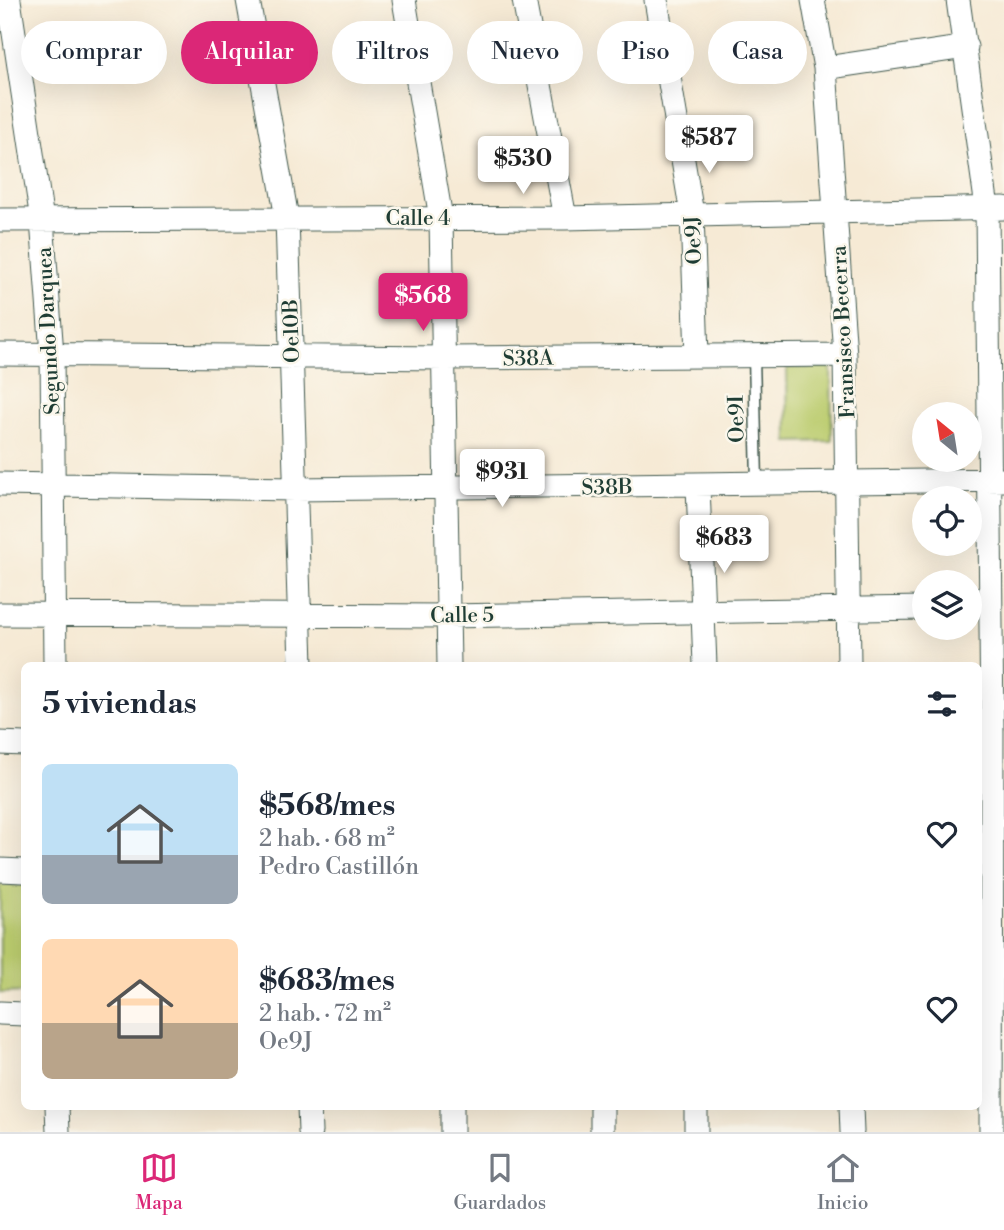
<!DOCTYPE html>
<html lang="es">
<meta charset="utf-8">
<style>
:root{--surface:#fff;--page:#f6f6f7;--text:#1f2937;--muted:#747a83;--line:#e0e1e3;--accent:#db2777}
body{margin:0;font-family:"Libre Bodoni",serif;background:var(--page);color:var(--text);height:100vh;display:flex;flex-direction:column;font-size:26px;white-space:nowrap}
*{box-sizing:border-box;margin:0}
p{font-size:23px;color:var(--muted)}
.icon{flex:none;width:38px;height:38px;fill:none;stroke:currentColor;stroke-width:2;stroke-linecap:round;stroke-linejoin:round}
.map{position:relative;flex:1;overflow:hidden}
.side{position:absolute;left:21px;top:662px;width:961px;height:448px;display:flex;flex-direction:column;background:var(--surface);border-radius:10px;box-shadow:0 7px 28px #0002}
.side>*{flex:none}
.guide{position:absolute;left:21px;top:21px;width:962px;height:63px;display:flex;gap:14px}
.needle{width:46px;rotate:330deg}
.fabs{position:absolute;left:912px;top:402px;display:grid;gap:14px}
.fabs a{display:grid;place-items:center;width:70px;height:70px;border-radius:50%;background:var(--surface);box-shadow:0 7px 28px #0002;font-size:35px}
.price{position:absolute;translate:-50% -60px;padding:0 16px;border-radius:7px;background:#fff;color:#222;font-size:23px;line-height:46px;filter:drop-shadow(0 2px 4px #0008)}
.price::after{content:'';position:absolute;left:50%;top:42px;width:21px;height:16px;margin-left:-10px;background:inherit;clip-path:polygon(0 0,100% 0,50% 100%)}
.price.current{background:var(--accent);color:#fff}
ul{padding:0;list-style:none}
li{display:flex;align-items:center;gap:21px;height:175px;padding:0 21px}
li span{display:grid;place-items:center;flex:none;width:196px;height:140px;border-radius:10px;color:#555}
li>.icon{margin-inline-start:auto}
span .icon{width:84px;height:84px;fill:#fffc;stroke-width:1}
li b{font-size:30px}
h2{display:flex;justify-content:space-between;align-items:center;height:84px;padding:0 21px;font-size:30px}
.chip{padding:0 24px;border-radius:32px;background:var(--surface);box-shadow:0 7px 28px #0002;font-size:24px;line-height:63px}
.chip.current{background:var(--accent);color:#fff}
.tabs{display:flex;justify-content:space-around;align-items:center;height:98px;border-top:2px solid var(--line);background:var(--surface);font-size:19px;color:var(--muted)}
.tabs a{display:grid;justify-items:center;gap:4px}
.tabs .current{color:var(--accent)}
.map>svg:first-child{display:block}
.green{fill:#bbcc6e;stroke:#6d8451;stroke-width:2}
.lines{fill:none;stroke-linecap:round;stroke-linejoin:round}
.service-casing{stroke:#3f574c;stroke-width:13}
.minor-casing{stroke:#3f574c;stroke-width:25}
.service{stroke:#fff;stroke-width:10}
.minor{stroke:#fff;stroke-width:23}
.labels{text-anchor:middle;stroke-width:5;stroke-linejoin:round;paint-order:stroke}
.street-label{font-size:21px;fill:#1f3d34;stroke:#fbf7ec}
</style>
<div class="map">
<svg width="1004" height="1132" viewBox="0 0 1004 1132">
<rect width="100%" height="100%" fill="#fbf7ec"/>
<filter id="ink" filterUnits="userSpaceOnUse"><feTurbulence type="fractalNoise" baseFrequency=".0143" numOctaves="2"/><feDisplacementMap in="SourceGraphic" scale="14" xChannelSelector="R" yChannelSelector="G"/><feConvolveMatrix kernelMatrix="1 2 1 2 8 2 1 2 1" color-interpolation-filters="sRGB"/></filter>
<filter id="wash" filterUnits="userSpaceOnUse"><feTurbulence type="fractalNoise" baseFrequency=".00686" numOctaves="4" result="noise"/><feDisplacementMap in="SourceGraphic" scale="28" xChannelSelector="R" yChannelSelector="G"/><feGaussianBlur stdDeviation="1.57" result="paint"/><feColorMatrix in="noise" values="0 0 0 0 0 0 0 0 0 0 0 0 0 0 0 0 0 1.4 0 .05"/><feComposite in="paint" operator="in"/></filter>
<g filter="url(#wash)">
<rect width="100%" height="100%" fill="#f6ead5"/>
<path class="green" d="M831,367l1,74 -44,1 -1,-74z
M0,885h24v107l-24,1z"/>
</g>
<g filter="url(#ink)">
<g class="lines">
<defs>
<path id="service" d="M754,356l3,126"/>
<path id="minor" d="M9,0l33,220 10,134 3,311
M248,0l39,218 14,447
M404,0l37,218 8,447
M524,0l41,218
M656,0l36,214 5,142
M813,0l12,68 20,287 4,310
M958,0l29,208 5,524 -1,400
M825,68l141,-21
M0,220l565,-2 439,-10
M0,354l445,4 400,-3
M0,484l296,5 708,-9
M698,486l7,179
M0,614l448,2 476,-8
M0,743l24,1
M0,870l24,1
M0,1013l24,1
M57,1106l1,26
M309,1106l1,26
M452,1106v26
M602,1106v26
M851,1106l1,26
M696,1132v-26"/>
</defs>
<use href="#service" class="service-casing"/>
<use href="#minor" class="minor-casing"/>
<use href="#service" class="service"/>
<use href="#minor" class="minor"/>
</g>
</g>
<g class="labels">
<g class="street-label">
<text x="418" y="225">Calle 4</text>
<text transform="translate(693 240) rotate(-93)" y="7">Oe9J</text>
<text transform="translate(48 331) rotate(-93)" y="7">Segundo Darquea</text>
<text transform="translate(291 331) rotate(-92)" y="7">Oe10B</text>
<text transform="translate(843 332) rotate(-93)" y="7">Fransisco Becerra</text>
<text transform="translate(528 358) rotate(-1)" y="7">S38A</text>
<text transform="translate(736 419) rotate(-91)" y="7">Oe9I</text>
<text transform="translate(607 487) rotate(-1)" y="7">S38B</text>
<text transform="translate(462 615) rotate(-1)" y="7">Calle 5</text>
</g>
</g>
</svg>
<div class="fabs">
<a><svg class="needle" viewBox="-14 -14 28 28"><path d="M0-13l5 13h-10z" fill="#e53935"/><path d="M0 13l5-13h-10z" fill="#747a83"/></svg></a>
<a><svg class="icon" aria-label="locate" viewBox="0 0 24 24"><circle cx="12" cy="12" r="6"/><path d="M12 2v4M12 18v4M2 12h4M18 12h4"/></svg></a>
<a><svg class="icon" aria-label="layers" viewBox="0 0 24 24"><path d="M12 4l9 5-9 5-9-5zM3 14l9 5 9-5"/></svg></a>
</div>
<b class="price" style="left:709px;top:175px">$587</b>
<b class="price" style="left:523px;top:196px">$530</b>
<b class="price current" style="left:423px;top:333px">$568</b>
<b class="price" style="left:502px;top:509px">$931</b>
<b class="price" style="left:724px;top:575px">$683</b>
<div class="guide">
<a class="chip">Comprar</a>
<a class="chip current">Alquilar</a>
<a class="chip">Filtros</a>
<a class="chip">Nuevo</a>
<a class="chip">Piso</a>
<a class="chip">Casa</a>
</div>
<section class="side">
<h2>5 viviendas<svg class="icon" aria-label="filters" viewBox="0 0 24 24"><path d="M4 7h16M4 17h16"/><circle cx="9" cy="7" r="2"/><circle cx="15" cy="17" r="2"/></svg></h2>
<ul>
<li><span style="background:linear-gradient(#bfe0f5 65%,#9aa5b1 0)"><svg class="icon" aria-label="home" viewBox="0 0 24 24"><path d="M3 11l9-7 9 7M6 9v11h12V9"/></svg></span><div><b>$568/mes</b><p>2 hab. · 68 m²</p><p>Pedro Castillón</p></div><svg class="icon" aria-label="heart" viewBox="0 0 24 24"><path d="M12 20l-8-8c-3-5 5-10 8-4 3-6 11-1 8 4z"/></svg></li>
<li><span style="background:linear-gradient(#ffd9b3 60%,#b9a48a 0)"><svg class="icon" aria-label="home" viewBox="0 0 24 24"><path d="M3 11l9-7 9 7M6 9v11h12V9"/></svg></span><div><b>$683/mes</b><p>2 hab. · 72 m²</p><p>Oe9J</p></div><svg class="icon" aria-label="heart" viewBox="0 0 24 24"><path d="M12 20l-8-8c-3-5 5-10 8-4 3-6 11-1 8 4z"/></svg></li>
</ul>
</section>
</div>
<nav class="tabs">
<a class="current"><svg class="icon" aria-label="map" viewBox="0 0 24 24"><path d="M3 6l6-2 6 2 6-2v14l-6 2-6-2-6 2zM9 4v14M15 6v14"/></svg>Mapa</a>
<a><svg class="icon" aria-label="saved" viewBox="0 0 24 24"><path d="M7 4h10v16l-5-4-5 4z"/></svg>Guardados</a>
<a><svg class="icon" aria-label="home" viewBox="0 0 24 24"><path d="M3 11l9-7 9 7M6 9v11h12V9"/></svg>Inicio</a>
</nav>
